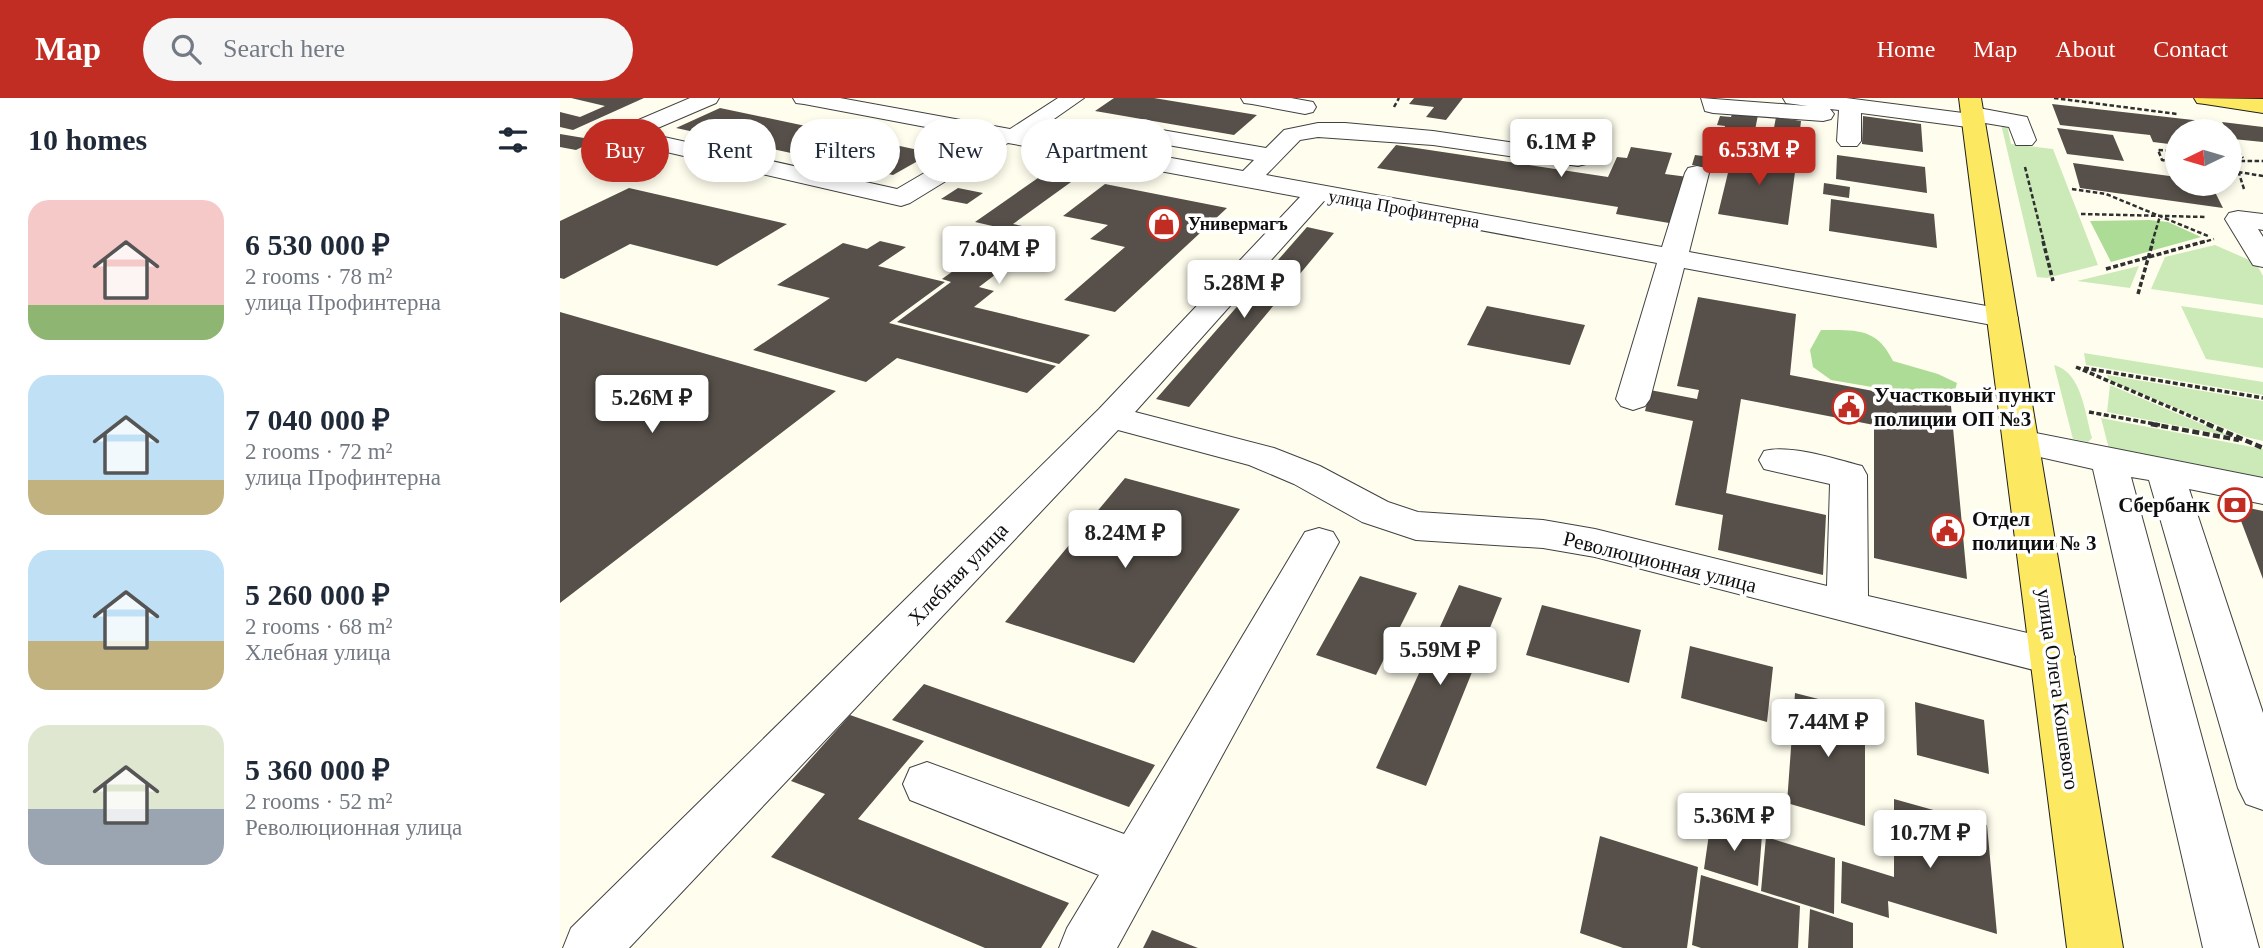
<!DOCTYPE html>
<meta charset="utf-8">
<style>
:root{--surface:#fff;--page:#f6f6f7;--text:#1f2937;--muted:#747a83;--accent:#c12d22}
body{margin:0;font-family:Georgia,serif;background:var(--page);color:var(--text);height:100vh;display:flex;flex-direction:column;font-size:26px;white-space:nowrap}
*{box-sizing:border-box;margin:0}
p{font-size:23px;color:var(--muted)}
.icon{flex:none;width:38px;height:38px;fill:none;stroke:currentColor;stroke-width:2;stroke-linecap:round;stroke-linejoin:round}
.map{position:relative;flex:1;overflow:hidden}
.side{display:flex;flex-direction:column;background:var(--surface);width:560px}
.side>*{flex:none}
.banner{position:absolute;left:21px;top:21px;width:665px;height:63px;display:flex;gap:14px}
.needle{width:46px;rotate:265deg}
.fabs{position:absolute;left:1605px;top:21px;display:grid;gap:14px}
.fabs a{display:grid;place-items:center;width:77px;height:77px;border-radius:50%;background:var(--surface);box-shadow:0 4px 10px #0003;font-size:35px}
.price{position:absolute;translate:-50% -60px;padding:0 16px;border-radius:7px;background:#fff;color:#222;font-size:23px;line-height:46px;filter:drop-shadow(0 2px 4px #0008)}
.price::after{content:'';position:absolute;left:50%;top:42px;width:21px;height:16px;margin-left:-10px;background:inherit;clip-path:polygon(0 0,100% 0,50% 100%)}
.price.current{background:var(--accent);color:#fff}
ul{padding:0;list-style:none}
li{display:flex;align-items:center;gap:21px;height:175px;padding:0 28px}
li span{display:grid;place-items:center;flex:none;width:196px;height:140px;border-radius:21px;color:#555}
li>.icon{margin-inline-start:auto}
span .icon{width:84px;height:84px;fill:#fffc;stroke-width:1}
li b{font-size:30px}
h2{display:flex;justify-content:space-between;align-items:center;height:84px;padding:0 28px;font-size:30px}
.chip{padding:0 24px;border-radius:32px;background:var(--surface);box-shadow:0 4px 10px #0003;font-size:24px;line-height:63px}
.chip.current{background:var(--accent);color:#fff}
header{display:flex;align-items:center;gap:42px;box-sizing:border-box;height:98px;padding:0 35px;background:var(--accent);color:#fff}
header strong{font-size:33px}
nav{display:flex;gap:38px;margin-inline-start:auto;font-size:24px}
.search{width:490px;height:63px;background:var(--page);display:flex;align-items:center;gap:18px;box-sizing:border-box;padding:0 24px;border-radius:38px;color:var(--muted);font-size:26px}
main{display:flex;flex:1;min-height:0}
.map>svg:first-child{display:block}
.green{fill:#cbeab7}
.forest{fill:#addc96}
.building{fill:#57504a}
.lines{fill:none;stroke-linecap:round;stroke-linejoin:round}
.minor-casing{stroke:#414141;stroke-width:2}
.major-casing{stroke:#1f1f1f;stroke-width:2}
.path-far2{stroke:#303030;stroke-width:2.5;stroke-dasharray:4.5 2.5;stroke-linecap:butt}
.path-far1{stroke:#303030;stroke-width:3.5;stroke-dasharray:5 2.5;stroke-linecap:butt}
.path{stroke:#303030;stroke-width:4.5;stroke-dasharray:7 3.5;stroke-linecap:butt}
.minor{fill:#fff;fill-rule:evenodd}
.major{fill:#fce861;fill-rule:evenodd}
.labels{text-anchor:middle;stroke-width:7;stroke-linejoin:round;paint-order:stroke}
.far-street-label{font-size:18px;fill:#0e0e0e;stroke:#fff}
.far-poi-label{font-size:18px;font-weight:bold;fill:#0e0e0e;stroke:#fff;text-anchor:start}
.poi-label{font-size:21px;font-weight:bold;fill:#0e0e0e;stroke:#fff;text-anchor:start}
.street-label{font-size:21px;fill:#0e0e0e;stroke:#fff}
</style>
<header>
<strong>Map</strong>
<div class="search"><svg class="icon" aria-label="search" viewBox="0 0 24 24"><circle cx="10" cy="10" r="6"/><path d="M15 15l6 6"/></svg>Search here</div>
<nav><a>Home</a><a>Map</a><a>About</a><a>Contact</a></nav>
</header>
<main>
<section class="side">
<h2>10 homes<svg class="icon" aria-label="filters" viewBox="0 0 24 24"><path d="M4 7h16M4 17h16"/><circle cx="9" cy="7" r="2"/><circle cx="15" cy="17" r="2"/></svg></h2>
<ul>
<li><span style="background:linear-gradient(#f6c9c9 75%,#8fb573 0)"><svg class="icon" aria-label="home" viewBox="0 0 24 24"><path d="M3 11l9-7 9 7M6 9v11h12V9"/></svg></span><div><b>6 530 000 ₽</b><p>2 rooms · 78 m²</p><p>улица Профинтерна</p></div></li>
<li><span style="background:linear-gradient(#bfe0f5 75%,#c2b280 0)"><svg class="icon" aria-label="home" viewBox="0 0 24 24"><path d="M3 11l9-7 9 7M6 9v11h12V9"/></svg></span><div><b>7 040 000 ₽</b><p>2 rooms · 72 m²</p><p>улица Профинтерна</p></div></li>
<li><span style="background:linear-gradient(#bfe0f5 65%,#c2b280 0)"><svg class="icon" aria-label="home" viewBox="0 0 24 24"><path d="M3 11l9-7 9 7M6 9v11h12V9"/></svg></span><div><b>5 260 000 ₽</b><p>2 rooms · 68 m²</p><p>Хлебная улица</p></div></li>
<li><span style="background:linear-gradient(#dfe7d0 60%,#9aa5b1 0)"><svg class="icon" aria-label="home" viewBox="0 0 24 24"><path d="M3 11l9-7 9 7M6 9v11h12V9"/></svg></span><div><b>5 360 000 ₽</b><p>2 rooms · 52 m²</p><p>Революционная улица</p></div></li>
</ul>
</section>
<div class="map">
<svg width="1703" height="850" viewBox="0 0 1703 850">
<rect width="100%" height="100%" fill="#fffeee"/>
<path class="green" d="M1441,26l6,1 4,19 42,5 45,116 -51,13 -10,-1z
M1655,147l41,18 7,13v29l-112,-16 14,-32z
M1579,168l-9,22 -53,-7z
M1621,208l82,12v50l-57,-9z
M1524,255l179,29v13l-177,-30z
M1494,267c28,7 31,49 38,73l-4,4 -15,-3z
M1547,277l156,26v40l-17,-4 -137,-57z
M1550,287l120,51 -123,-24z
M1541,320l162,31v32l-153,-28z"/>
<path class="forest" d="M1589,122l19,2 33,15 -90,25 -21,-41z
M1261,232c34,0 56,-3 72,31l45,13 19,9 -3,11 -18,4 -105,-18 -18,-13 -3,-17z"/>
<path class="building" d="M11,0h73l-71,32 -13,-3v-15l20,5 25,-11z
M554,0h40l103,17 -23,20 -139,-24z
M854,0h49l-17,22 -20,-3 8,-10 -25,-3z
M1492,6l159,18 6,9h-40v14l-24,-3 -3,-7 -90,-10z
M160,10l166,35 46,10 -39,22 -217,-47z
M1173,13l25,4 -4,20 -30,-4 1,-5 -8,-1 3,-9 11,1z
M1303,18l58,8 2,28 -61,-8z
M1216,19l25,4 -3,27 -27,-4z
M1662,24l41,5v15l-30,-3z
M1497,30l56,7 11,26 -57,-7z
M0,36l36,6 -20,10 -16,-3z
M836,47l212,32 9,-20 10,1 4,-11 41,6 -7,21 23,3 -13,47 -59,-10 2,-7 -241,-39z
M1174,50l63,9 -9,68 -70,-11z
M1135,57l31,4 -2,10 -32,-4z
M1277,57l88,12 2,26 -91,-14z
M413,65l25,5 -18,12 -26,-5z
M1513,65l104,14v7h34l12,24 -143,-20z
M488,73l30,6 -65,47 38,8 -72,55 15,4 -20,16 116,28 -31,29 -162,-42 54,-40 -9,-3 68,-49 -35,-8z
M1264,85l26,4 -1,11 -26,-4z
M545,86l122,24 -112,104 -51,-12 61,-53 -35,-8 18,-14 -45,-9z
M69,90l158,36 -70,42 -87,-22 -66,35 -4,-1v-57z
M398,90l25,5 -16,11 -26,-5z
M1271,101l103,15 3,34 -108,-17z
M747,129l27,6 -145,174 -33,-8z
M320,143l26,6 -28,19 67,16 -56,41 167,43 -29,27 -130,-35 -31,24 -113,-32 77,-52 -53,-13 66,-42 24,6z
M1138,199l98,17 -6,61 161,31 16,173 -93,-21v-133l-133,-26 -15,94 100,22 -3,60 -105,-25 5,-35 -48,-10 18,-84 -48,-10 5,-21 47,9 2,-9 -22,-4z
M927,208l98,19 -15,40 -103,-20z
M0,214l276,79 -276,212z
M565,380l115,31 -106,154 -129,-41z
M1675,407l28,6v68z
M800,478l57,17 -41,82 -60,-20z
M899,487l43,13 -76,188 -50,-18z
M982,507l99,25 -12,53 -103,-28z
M1130,548l83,21 -6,55 -86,-24z
M364,586l231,81 -26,42 -237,-87z
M1235,595l70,18v115l-78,-23z
M1355,604l69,18 5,54 -72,-19z
M290,617l74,26 -66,78 211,84 -28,45h-56l-214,-91 54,-63 -34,-13z
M1334,701l93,26 10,109 -109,-33 1,17 -48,-15 1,-42 52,16z
M1151,722l51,15 -4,51 -54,-17z
M1040,738l98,31 -11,81h-64l-43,-15z
M1206,739l69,21 -1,56 -73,-23z
M1141,777l99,31 -2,42h-97l-9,-3z
M1250,811l43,14v25h-45z
M592,832l46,18h-55z"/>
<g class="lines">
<defs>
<path id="minor" d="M130,0h29l-3,5 -70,30 251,56 87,-51 -180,-34 -8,-1 -3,-5h47l170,31 48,-31h26l-50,35 209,38 11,-11 -92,-16 -8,-2 -4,-5 4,-5 8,-2 104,18 18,-18 34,-7h27l88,8 137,20 7,-11h16l4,5 -11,19 -8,2 -145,-21 -115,-8 -18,3 -34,35 396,72 23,-74 3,-5 9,-2 9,2 3,5 -20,79 314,57 11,3 4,6 -4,6 -11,3 -319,-59 -34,131 -5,7 -12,4 -12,-4 -5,-7 41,-136 -333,-62 -189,211 139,36 46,18 68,36 30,10 125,8 52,9 232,57 3,-102 -66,-15 -5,-9 5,-9c25,-7 72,8 98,15l5,9 1,121 185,43 16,5 6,13 -6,13 -16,5 -458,-118 -52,-9 -127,-8 -54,-18 -68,-38 -45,-19 -131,-35 -489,518h-66l8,-20 528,-519 201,-212 -292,-54 -98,60 -9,3 -278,-64 -8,-2 -4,-5 4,-5z
M681,0h50l22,4 3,5 -3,5 -8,2 -53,-10 -8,-1z
M1141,0l107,8 -22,-3 -3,-5h63l117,15 10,-6 54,10 9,23 -4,5h-16l-7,-18 -24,-4 -10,5 -114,-15v28l-4,5h-16l-4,-5 2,-31 -9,-1 4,5 -3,5 -8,2 -110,-8 -8,-2z
M1678,113l25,3v16l-5,-1 5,8v30l-10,-2 -28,-46 4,-6z
M1461,332l242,48v26l-74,-15 74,224v97l-17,-6 -8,-16 -89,-308 -18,-3 128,471h-56l-110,-479 -84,-19 -6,-8 6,-8z
M759,430l14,4 6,10 -222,406h-58l8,-20 32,-53 -189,-75 -7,-16 7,-16 17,-6 197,72 181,-302z"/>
<path id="major" d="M1399,0h22l142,850h-56z
M1634,0l69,1v14l-58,-9 -8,-1z"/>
</defs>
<use href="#minor" class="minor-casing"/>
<use href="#major" class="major-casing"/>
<path class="path-far2" d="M1494,0l123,16
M834,9l5,-9
M1670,42l13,18
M1617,53l-19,-1 4,10 15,3
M1465,69l19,76
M1678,74l25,4
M1512,91l34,5 102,42
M1684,91l-9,-28h28
M1521,116l125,3
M1592,145l8,-27
M1640,145l14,-4"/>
<path class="path-far1" d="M1483,143l10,40
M1546,171l100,-28
M1578,196l15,-53
M1516,269l135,58
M1524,270l179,30
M1529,314l71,13"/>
<path class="path" d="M1591,326l88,16
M1647,326l56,24"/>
<use href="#minor" class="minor"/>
<use href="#major" class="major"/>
</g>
<defs>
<symbol id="shop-ring" viewBox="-11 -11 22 22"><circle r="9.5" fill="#fff" stroke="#c12d22" stroke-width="1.5"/><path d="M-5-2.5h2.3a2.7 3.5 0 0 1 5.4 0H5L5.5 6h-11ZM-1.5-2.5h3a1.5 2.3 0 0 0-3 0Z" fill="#c12d22"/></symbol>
<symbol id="civic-ring" viewBox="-11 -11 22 22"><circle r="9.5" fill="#fff" stroke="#c12d22" stroke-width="1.5"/><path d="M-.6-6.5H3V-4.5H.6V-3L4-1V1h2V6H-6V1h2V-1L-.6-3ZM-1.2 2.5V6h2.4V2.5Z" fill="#c12d22"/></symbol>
<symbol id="bank-ring" viewBox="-11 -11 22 22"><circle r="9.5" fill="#fff" stroke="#c12d22" stroke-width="1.5"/><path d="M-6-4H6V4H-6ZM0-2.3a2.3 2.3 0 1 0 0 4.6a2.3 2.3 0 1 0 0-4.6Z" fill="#c12d22"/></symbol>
</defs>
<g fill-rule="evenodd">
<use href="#shop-ring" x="585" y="107" width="38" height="38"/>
<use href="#civic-ring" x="1270" y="290" width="38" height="38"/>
<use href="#bank-ring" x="1656" y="388" width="38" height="38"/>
<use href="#civic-ring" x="1368" y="414" width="38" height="38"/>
</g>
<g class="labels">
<g class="far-street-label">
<text transform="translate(844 111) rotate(10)" y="6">улица Профинтерна</text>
</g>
<g class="far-poi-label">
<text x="628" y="132">Универмагъ</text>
</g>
<g class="poi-label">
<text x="1314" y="304">Участковый пункт<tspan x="1314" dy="24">полиции ОП №3</tspan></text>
<text x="1650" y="414" text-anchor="end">Сбербанк</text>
<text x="1412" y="428">Отдел<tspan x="1412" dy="24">полиции № 3</tspan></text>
</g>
<g class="street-label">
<text transform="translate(1100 464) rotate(14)" y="7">Революционная улица</text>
<text transform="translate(398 476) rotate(-46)" y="7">Хлебная улица</text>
<text transform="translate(1498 591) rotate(82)" y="7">улица Олега Кошевого</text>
</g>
</g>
</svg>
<div class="fabs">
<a><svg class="needle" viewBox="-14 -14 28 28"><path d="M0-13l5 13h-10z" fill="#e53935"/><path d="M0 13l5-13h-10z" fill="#747a83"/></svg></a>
</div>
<b class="price" style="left:1001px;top:81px">6.1M ₽</b>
<b class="price current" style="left:1199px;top:89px">6.53M ₽</b>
<b class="price" style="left:439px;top:188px">7.04M ₽</b>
<b class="price" style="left:684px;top:222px">5.28M ₽</b>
<b class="price" style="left:92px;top:337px">5.26M ₽</b>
<b class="price" style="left:565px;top:472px">8.24M ₽</b>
<b class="price" style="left:880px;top:589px">5.59M ₽</b>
<b class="price" style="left:1268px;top:661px">7.44M ₽</b>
<b class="price" style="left:1174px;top:755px">5.36M ₽</b>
<b class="price" style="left:1370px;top:772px">10.7M ₽</b>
<div class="banner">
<a class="chip current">Buy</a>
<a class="chip">Rent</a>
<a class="chip">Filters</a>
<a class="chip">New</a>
<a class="chip">Apartment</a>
</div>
</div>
</main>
